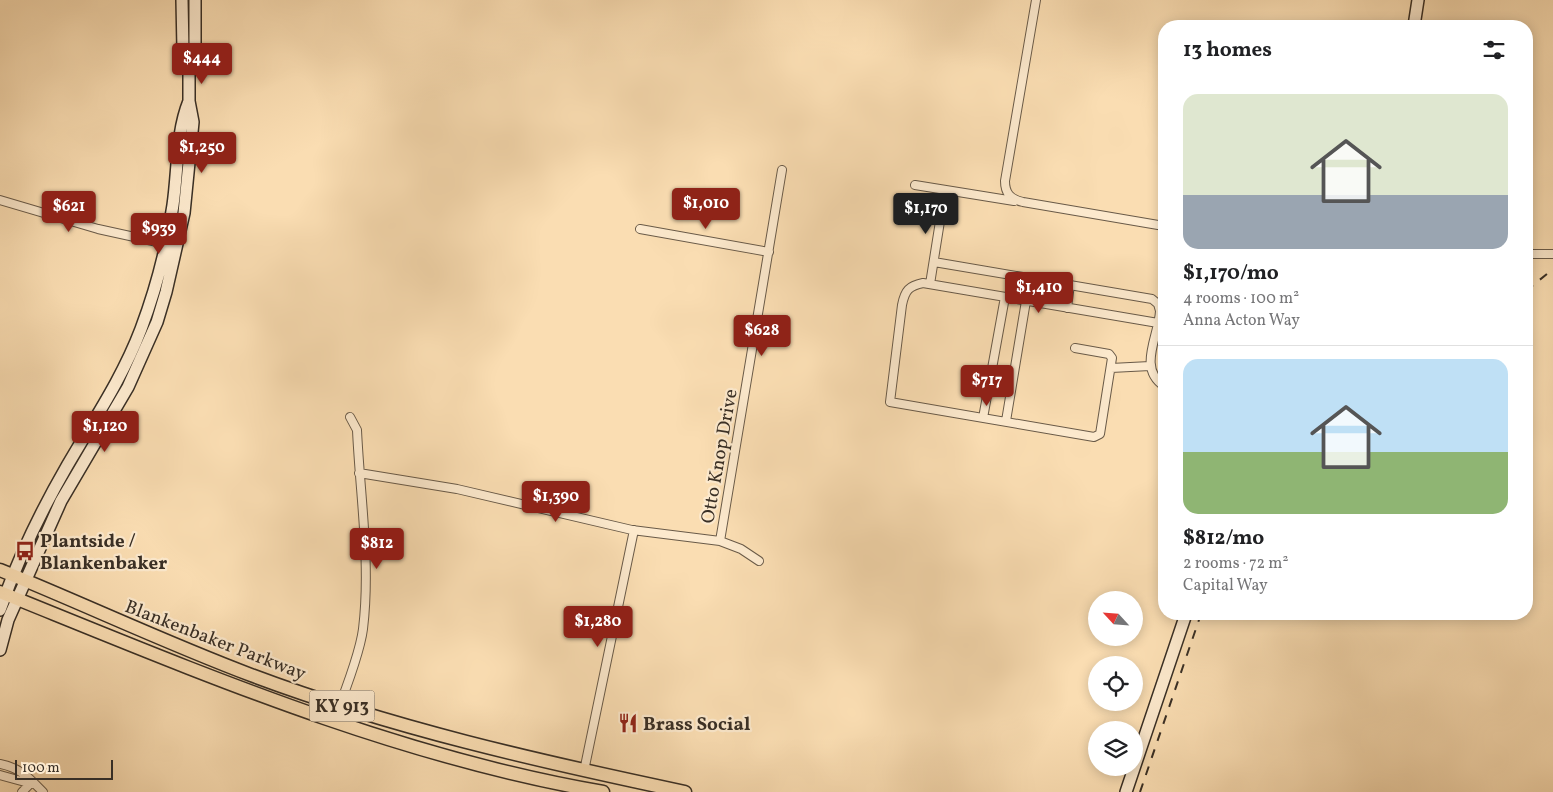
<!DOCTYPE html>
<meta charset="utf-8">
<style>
:root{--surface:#fff;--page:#f2f2f2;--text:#202124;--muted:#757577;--line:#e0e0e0;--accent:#8f2418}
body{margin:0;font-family:Vollkorn,serif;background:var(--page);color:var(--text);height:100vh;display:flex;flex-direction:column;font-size:19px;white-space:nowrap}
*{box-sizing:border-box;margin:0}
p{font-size:16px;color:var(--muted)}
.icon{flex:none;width:28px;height:28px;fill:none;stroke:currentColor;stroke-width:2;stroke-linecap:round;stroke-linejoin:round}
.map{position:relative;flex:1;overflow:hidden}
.side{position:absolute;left:1158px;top:20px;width:375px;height:600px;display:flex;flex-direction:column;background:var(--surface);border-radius:20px;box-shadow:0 2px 12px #0003}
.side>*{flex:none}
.needle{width:32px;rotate:296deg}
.fabs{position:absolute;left:1088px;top:591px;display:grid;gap:10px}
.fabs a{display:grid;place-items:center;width:55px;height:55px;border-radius:50%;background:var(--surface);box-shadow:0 2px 12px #0003;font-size:25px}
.scale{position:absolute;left:15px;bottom:12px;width:98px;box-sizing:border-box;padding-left:5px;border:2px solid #392f25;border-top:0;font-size:14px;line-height:18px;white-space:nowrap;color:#392f25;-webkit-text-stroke:4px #fce9cd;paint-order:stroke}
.price{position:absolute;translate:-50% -42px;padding:0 11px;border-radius:5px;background:var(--accent);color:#fff;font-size:16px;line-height:32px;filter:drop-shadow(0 1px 2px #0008)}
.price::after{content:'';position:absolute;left:50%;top:30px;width:15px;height:11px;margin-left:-8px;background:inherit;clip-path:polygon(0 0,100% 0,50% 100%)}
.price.current{background:#222;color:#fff}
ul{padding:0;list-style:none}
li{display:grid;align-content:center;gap:10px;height:265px;padding:0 25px}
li+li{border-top:1px solid var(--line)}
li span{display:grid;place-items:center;height:155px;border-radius:15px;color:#555}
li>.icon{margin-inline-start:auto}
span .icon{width:90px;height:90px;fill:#fffc;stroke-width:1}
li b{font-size:21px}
h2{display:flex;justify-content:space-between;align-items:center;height:60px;padding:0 25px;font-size:21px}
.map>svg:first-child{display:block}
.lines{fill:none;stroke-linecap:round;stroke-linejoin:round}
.street-casing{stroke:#695a48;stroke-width:10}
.secondary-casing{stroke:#392f25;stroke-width:14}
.primary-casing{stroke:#392f25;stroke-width:15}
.street{stroke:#fce9cd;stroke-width:8}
.secondary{stroke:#fce9cd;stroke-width:11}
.primary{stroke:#faddb2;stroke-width:12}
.rail{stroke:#392f25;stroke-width:2;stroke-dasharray:9 9;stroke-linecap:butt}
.labels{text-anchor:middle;stroke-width:4.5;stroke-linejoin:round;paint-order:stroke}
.shield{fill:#fce9cd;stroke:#746757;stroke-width:1}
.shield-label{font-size:18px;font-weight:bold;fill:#392f25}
.street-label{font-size:19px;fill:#392f25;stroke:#fce9cd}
.poi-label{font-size:19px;font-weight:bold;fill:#392f25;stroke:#fce9cd;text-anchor:start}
</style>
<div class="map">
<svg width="1553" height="792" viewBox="0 0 1553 792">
<rect width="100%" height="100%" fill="#faddb2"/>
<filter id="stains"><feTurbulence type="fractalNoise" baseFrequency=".004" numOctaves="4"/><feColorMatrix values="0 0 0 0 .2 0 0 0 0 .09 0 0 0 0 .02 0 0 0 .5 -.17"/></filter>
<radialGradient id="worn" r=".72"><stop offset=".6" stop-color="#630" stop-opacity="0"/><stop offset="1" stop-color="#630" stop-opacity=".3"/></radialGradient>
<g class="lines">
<defs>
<path id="street" d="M1036,0l-31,181c0,12 5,18 18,21l141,24
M915,185l99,16
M0,200l98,29 73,16
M640,229l129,23
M1526,254h27
M934,262l218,37 6,5 2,7c-1,25 -23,57 4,75
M930,284l15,-94
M1067,308l3,-24
M1075,348l34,6 3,4 -12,76 -6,3 -204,-35 12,-97c3,-15 7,-19 21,-22l235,40
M1111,368l39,-2
M983,418l22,-121
M1006,421l20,-120
M359,473l98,16 175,41 88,11 21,8 18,12
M720,541l62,-371
M334,720c9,-23 26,-67 29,-91 8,-66 -3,-133 -6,-199l-7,-13
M0,764c21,4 29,14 43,28
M584,771l50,-241
M0,775l25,7h7
M22,792l10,-10"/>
<path id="secondary" d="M1414,26l4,-26
M189,68l6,-18v-50
M0,610c17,-49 41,-99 67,-144 26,-45 55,-87 74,-137 15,-40 26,-81 32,-124 5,-34 3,-72 16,-104
M0,650l8,-30 53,-119 67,-114 29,-65 9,-30 18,-79 9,-91 -4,-21v-33l-6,-18 -1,-50
M1126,792l60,-178"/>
<path id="primary" d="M0,570c84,34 166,73 251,105 141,53 287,86 434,117
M0,592c196,79 393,164 603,200"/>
</defs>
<use href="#street" class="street-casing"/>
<use href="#secondary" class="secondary-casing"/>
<use href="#primary" class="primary-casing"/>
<use href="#street" class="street"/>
<use href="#secondary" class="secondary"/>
<use href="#primary" class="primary"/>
<path class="rail" d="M1526,291l27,-22
M1140,792l61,-178"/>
</g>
<defs>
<symbol id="bus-bare" viewBox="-9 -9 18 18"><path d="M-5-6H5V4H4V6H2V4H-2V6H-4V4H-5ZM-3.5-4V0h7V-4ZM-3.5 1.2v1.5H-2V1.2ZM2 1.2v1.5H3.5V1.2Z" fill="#8f2418" stroke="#fce9cd" stroke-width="2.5" paint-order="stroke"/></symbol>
<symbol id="restaurant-bare" viewBox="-9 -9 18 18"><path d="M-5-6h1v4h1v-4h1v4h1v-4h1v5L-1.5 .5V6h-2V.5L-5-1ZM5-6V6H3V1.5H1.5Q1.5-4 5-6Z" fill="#8f2418" stroke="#fce9cd" stroke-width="2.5" paint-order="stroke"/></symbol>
</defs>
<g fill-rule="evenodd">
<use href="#bus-bare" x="11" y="537" width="28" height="28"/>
<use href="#restaurant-bare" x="614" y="709" width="28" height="28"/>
</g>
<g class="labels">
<rect class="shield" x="309.5" y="690.5" width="65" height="31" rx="4"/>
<g class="shield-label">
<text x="342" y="712">KY 913</text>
</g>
<g class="street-label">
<text transform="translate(718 456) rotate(-80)" y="7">Otto Knop Drive</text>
<text transform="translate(216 639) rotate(21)" y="7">Blankenbaker Parkway</text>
</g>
<g class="poi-label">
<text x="40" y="547">Plantside /<tspan x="40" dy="22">Blankenbaker</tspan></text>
<text x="643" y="730">Brass Social</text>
</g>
</g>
<rect width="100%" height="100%" filter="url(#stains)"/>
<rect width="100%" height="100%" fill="url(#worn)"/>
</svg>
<div class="fabs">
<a><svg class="needle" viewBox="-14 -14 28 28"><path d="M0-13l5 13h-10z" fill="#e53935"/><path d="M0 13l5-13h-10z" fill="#757577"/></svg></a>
<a><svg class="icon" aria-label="locate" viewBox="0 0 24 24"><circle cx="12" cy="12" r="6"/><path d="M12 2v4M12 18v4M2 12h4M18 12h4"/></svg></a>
<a><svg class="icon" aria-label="layers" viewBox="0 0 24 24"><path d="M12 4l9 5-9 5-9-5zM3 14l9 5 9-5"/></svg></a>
</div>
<div class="scale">100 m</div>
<b class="price" style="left:202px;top:85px">$444</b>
<b class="price" style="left:202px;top:174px">$1,250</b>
<b class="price" style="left:706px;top:230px">$1,010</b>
<b class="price" style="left:69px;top:233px">$621</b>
<b class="price current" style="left:926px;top:235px">$1,170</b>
<b class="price" style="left:159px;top:255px">$939</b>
<b class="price" style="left:1039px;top:314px">$1,410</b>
<b class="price" style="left:762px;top:357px">$628</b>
<b class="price" style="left:987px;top:407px">$717</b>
<b class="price" style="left:105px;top:453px">$1,120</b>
<b class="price" style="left:556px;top:523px">$1,390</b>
<b class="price" style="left:377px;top:570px">$812</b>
<b class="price" style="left:598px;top:648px">$1,280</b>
<section class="side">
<h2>13 homes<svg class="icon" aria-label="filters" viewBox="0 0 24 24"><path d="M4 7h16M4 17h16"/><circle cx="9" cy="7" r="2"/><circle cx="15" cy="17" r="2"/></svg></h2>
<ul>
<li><span style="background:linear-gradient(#dfe7d0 65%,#9aa5b1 0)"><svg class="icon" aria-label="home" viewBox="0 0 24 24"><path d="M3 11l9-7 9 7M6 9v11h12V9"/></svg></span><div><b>$1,170/mo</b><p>4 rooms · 100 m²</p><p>Anna Acton Way</p></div></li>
<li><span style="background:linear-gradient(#bfe0f5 60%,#8fb573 0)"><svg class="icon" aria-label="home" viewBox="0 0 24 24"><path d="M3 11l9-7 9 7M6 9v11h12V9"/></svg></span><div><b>$812/mo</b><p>2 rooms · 72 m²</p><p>Capital Way</p></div></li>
</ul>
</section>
</div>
